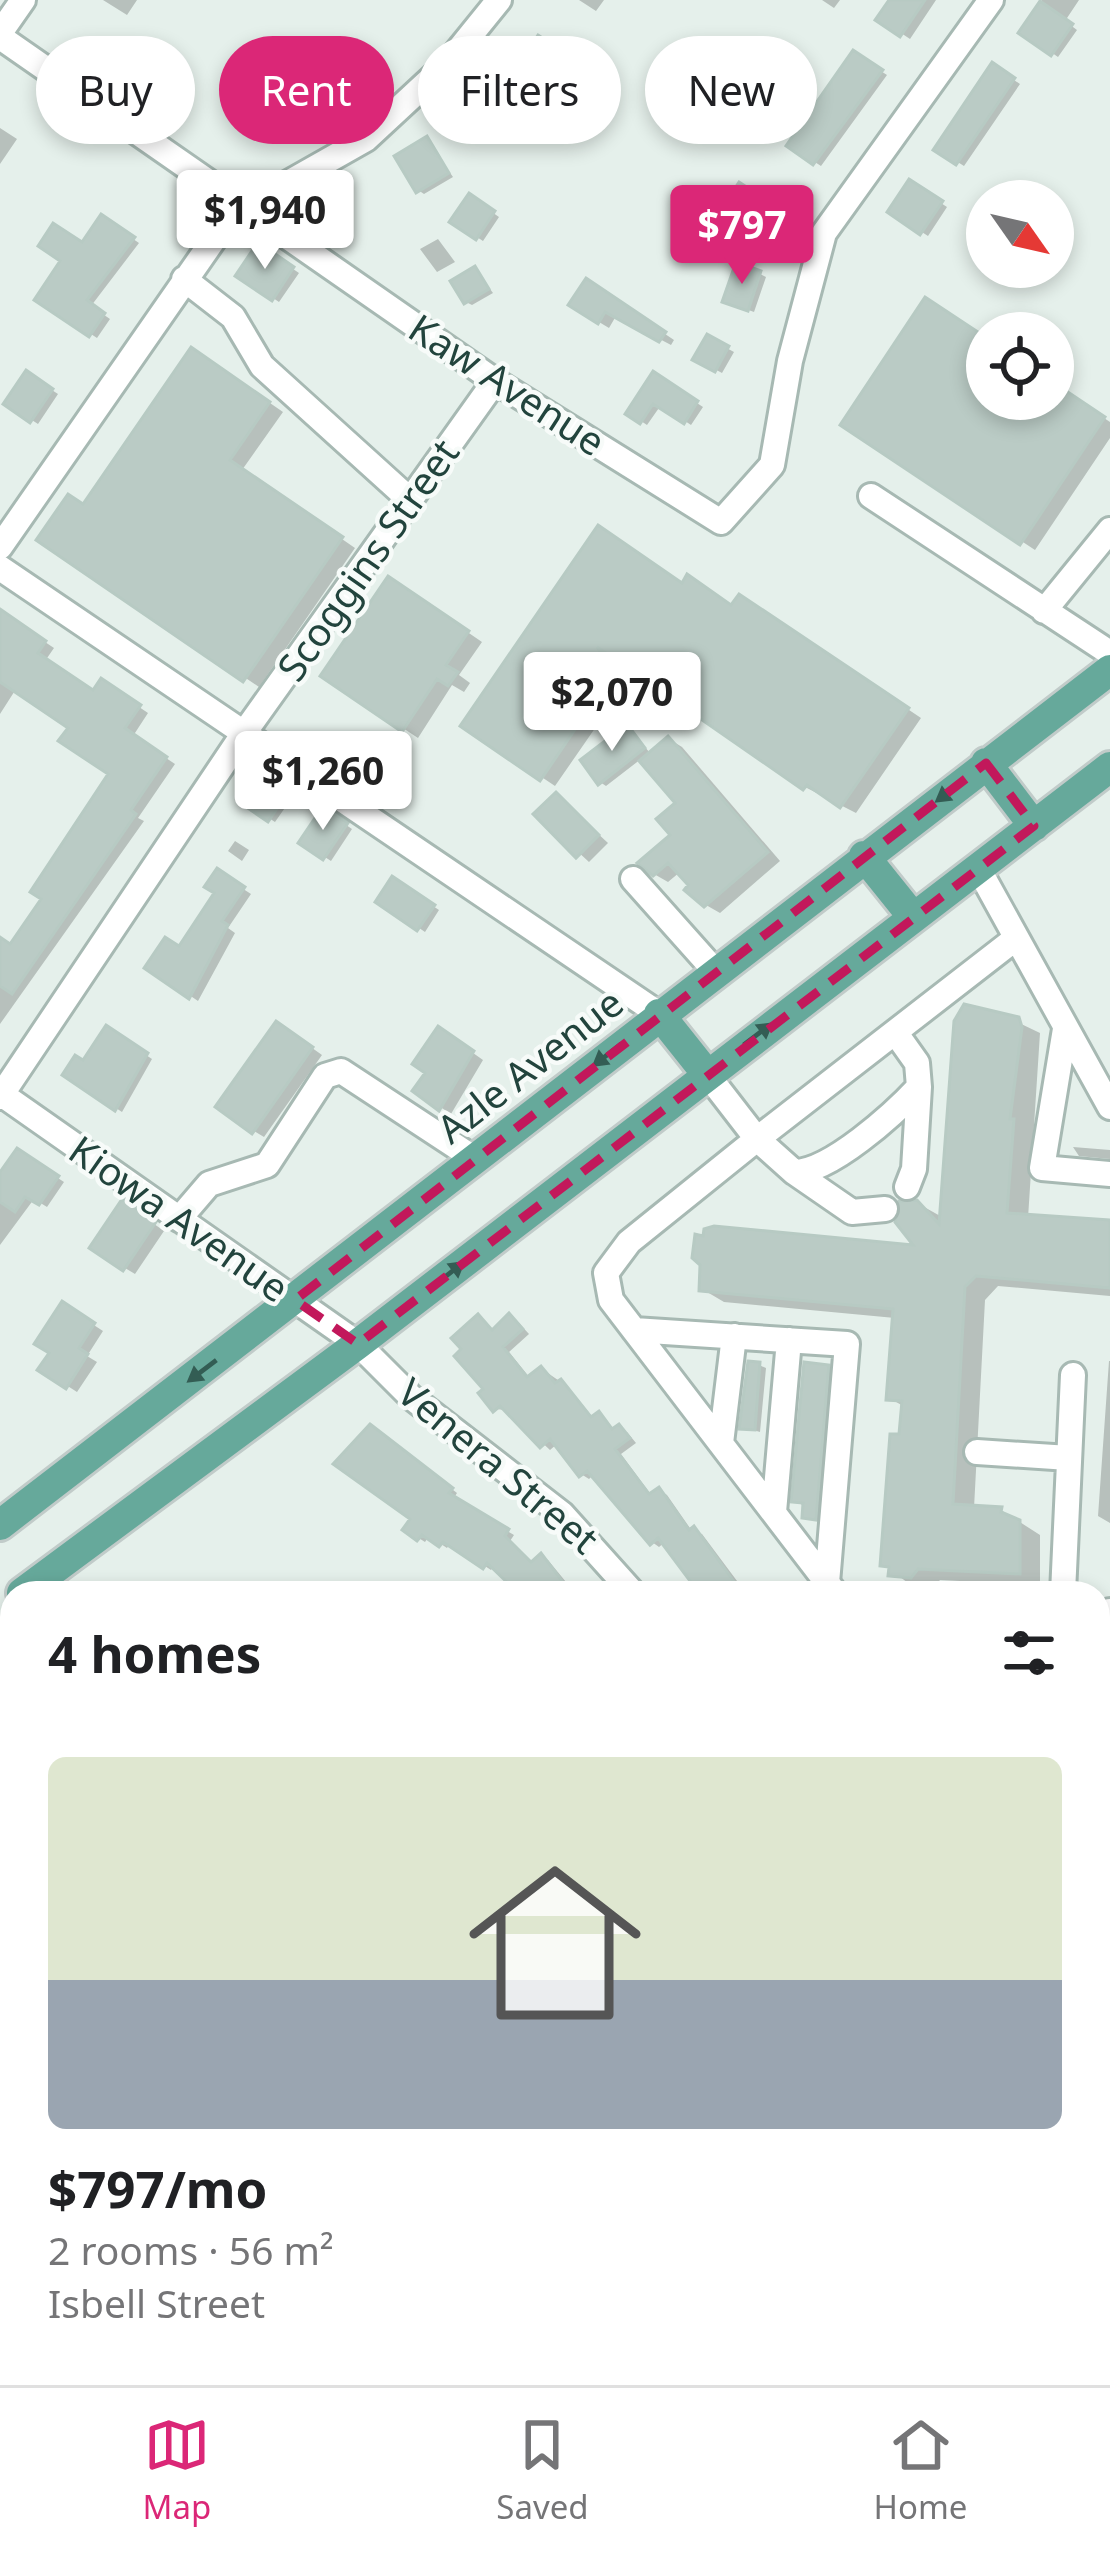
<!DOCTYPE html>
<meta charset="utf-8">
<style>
:root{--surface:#fff;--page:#f6f6f6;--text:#202124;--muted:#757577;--line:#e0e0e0;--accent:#db2777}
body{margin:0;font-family:"Noto Sans",sans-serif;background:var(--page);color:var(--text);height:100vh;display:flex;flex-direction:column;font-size:45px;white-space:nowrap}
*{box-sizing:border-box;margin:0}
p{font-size:39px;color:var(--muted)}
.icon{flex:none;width:66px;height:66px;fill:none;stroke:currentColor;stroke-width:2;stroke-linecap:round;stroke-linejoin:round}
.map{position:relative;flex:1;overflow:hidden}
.sheet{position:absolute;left:0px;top:1581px;width:1110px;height:804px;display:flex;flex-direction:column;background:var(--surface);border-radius:36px 36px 0 0;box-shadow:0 6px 18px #0003}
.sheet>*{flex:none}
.top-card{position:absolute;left:36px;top:36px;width:1038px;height:108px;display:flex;gap:24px}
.needle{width:78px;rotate:124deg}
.buttons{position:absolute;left:966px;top:180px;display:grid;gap:24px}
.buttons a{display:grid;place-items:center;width:108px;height:108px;border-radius:50%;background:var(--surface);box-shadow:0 6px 18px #0003;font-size:60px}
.price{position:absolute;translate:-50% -102px;padding:0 27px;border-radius:12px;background:#fff;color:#222;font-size:39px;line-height:78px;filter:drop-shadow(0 3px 6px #0008)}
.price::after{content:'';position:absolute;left:50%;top:72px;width:36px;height:27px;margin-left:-18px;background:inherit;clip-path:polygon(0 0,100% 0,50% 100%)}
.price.selected{background:var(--accent);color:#fff}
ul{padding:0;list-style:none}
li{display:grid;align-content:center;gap:24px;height:636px;padding:0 48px}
li span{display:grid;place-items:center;height:372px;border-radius:18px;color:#555}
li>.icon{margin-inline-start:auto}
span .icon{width:216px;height:216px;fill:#fffc;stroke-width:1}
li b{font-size:51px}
h2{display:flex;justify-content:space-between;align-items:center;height:144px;padding:0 48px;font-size:51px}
.tag{padding:0 42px;border-radius:54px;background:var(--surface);box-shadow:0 6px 18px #0003;font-size:42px;line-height:108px}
.tag.selected{background:var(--accent);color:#fff}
.menu{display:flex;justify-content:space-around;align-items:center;height:168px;border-top:3px solid var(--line);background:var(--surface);font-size:33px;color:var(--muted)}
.menu a{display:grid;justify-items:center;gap:6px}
.menu .selected{color:var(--accent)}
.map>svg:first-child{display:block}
.shadow{fill:#0003}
.building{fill:#bacbc5;stroke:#b7cac3;stroke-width:3}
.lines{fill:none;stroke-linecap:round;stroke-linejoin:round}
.minor-casing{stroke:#a7b9b3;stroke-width:30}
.major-casing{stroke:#c1cbc9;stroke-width:36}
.minor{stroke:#fff;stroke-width:24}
.major{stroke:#66a99b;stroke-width:30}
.oneway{fill:#335d54}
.marked{fill:none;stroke:#c2185b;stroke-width:9;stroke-dasharray:24 15;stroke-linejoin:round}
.labels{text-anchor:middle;stroke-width:9;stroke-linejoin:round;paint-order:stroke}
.street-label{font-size:39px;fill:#22443d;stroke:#f7fbf9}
</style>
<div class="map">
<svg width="1110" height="2385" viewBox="0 0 1110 2385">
<rect width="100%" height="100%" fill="#e5f0eb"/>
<path class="shadow" d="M103,0h34l-10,15z
M579,0h25l-8,11z
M822,0h18l-6,8z
M892,0h44l-26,39 -30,-20z
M1042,0h37l-14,21 12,9 -19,27 -36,-25z
M549,44l70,48 -7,11 -34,-22 -8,13 -47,-31z
M854,54l33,21 -66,91 -31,-20z
M993,66l27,18 -56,82 -27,-17z
M275,77l20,31 -32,17 -7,-4z
M489,96l16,15 -18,19 -6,-4z
M0,128l17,11 -17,25z
M427,140l26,37 -29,17 -6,-4z
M910,183l37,24 -19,29 -37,-24z
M740,186l45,29 -14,21 -44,-30z
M470,197l29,20 -16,24 -29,-19z
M102,218l37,25 -48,63 19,13 -13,19 -59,-39z
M438,239l17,23 -18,10 -17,-23z
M259,246l40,27 -20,29 -40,-27z
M475,269l18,24 -21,12 -6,-3z
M760,274l6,3 -12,35 -22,-8z
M597,288l77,52 -3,5 -55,-29 -7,12 -10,-6z
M708,338l26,14 -12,21 -26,-14z
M987,340v59h66v-15l57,38v16l-75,112 -191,-126z
M206,359l77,53 -41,58 113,78 -96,139 -218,-148 43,-32z
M27,374l31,20 -20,30 -31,-20z
M654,375l49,32 -12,18 -30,-20 -14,20 -18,-12z
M683,586l50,21 21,-1 167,112 -65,95 -51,-26 -200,-137 22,32 -72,104 -91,-61z
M403,588l79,54 -23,33 11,8 -6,9 -12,-7 -34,53 -94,-62z
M0,612l54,36 -9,13 49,33 8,-12 46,31 -15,23 42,28 -37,54 6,3 -144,203v-82l12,5 33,-49 67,-124 -40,-47 -56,-38 -16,25z
M627,727l24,27 18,-15 13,8 98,114 -60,52 -14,-8 -26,-33 -12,10 -14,-8 20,-39 5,-32 -38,-44 -35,27 -6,-4z
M260,783l29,19 -14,20 -29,-19z
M556,795l52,48 -19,19 -52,-48z
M324,810l28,19 -21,32 -29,-19z
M235,841l14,9 -7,11 -14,-10z
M217,872l34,22 -23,34 7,5 -37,68 -50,-34 32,-18 38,-57z
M393,880l46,30 -14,22 -46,-31z
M966,1007l26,3 48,23 -12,185 82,5v73l-112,-10 -13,14 -11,208 27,2 39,25v50l-100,-5 -7,8 -21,-2 -29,-22 22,-157 -16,-9 6,-80 -171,-16 -22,-13 218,-41 -3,-45 25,14z
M107,1029l45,30 -30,53 -56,-37 18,-12z
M287,1030l35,25 -58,82 -10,-6z
M449,1036l34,24 -32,54 -35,-23z
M1073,1147l37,3v9l-31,-3z
M18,1152l46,30 -17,25 -13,-8 -34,46v-66z
M133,1209l31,22 -29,43 -10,-6z
M63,1305l40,26 -16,25 10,6 -20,30 -36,-23 12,-17z
M478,1317l16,14 16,-14 7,4 12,13 -20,18 21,26 12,-9 26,18 26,32 5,-4 16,15 12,2 9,11 -15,11 31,42 7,-6 8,5 25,36 10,3 44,59h-47l-34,-51 -6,5 -7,-5 -58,-68 -5,5 -8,-5 -24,-30 -7,6 -43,-40 -12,-1z
M1109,1361h1v162l-12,-7z
M759,1365l7,3 -6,64 -17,-5z
M828,1368l10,6 -12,150 -21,-7 1,-10 -11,-6z
M377,1432l80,61 -4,6 61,36 -4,6 23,24 8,-8 7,3 27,33h-53l-28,-28 -3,5 -41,-27 -3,5 -18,-12 -4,6 -19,-12 8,-12 -77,-55 21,-27z
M1098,1717l12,2v22l-12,16z
M1101,1870l9,6v62l-12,8z
M12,2093v227l-12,12v-227z
M66,2373h188l-19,12h-161z
M346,2373h29l5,12h-60z"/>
<path class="building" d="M889,0h36l-25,37 -25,-17z
M1040,1l33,23 -22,32 -33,-23z
M538,35l73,49 -11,15 -33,-22 -9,13 -39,-26z
M853,50l30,20 -70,95 -27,-19z
M992,62l23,16 -59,87 -23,-15z
M275,74l15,30 -36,20 -16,-31z
M482,89l19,17 -21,23 -19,-17z
M427,136l22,37 -33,20 -22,-37z
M909,179l34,22 -23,34 -33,-23z
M739,182l42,28 -17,25 -41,-28z
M469,193l26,18 -19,29 -27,-18z
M101,214l34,23 -48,63 18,13 -16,24 -55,-37 26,-39 -22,-15 15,-23 29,19z
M258,242l36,25 -22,34 -37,-25z
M736,262l25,9 -13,40 -26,-9z
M475,266l14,23 -25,15 -14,-23z
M586,278l80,54 -7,10 -54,-30 -7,12 -30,-19z
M925,297l62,41v61h66v-17l52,35 -85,128 -180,-120z
M707,334l22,12 -14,26 -23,-12z
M191,347l79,55 -40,58 113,77 -100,145 -207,-142 32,-46 15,10z
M26,370l27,19 -23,34 -27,-19z
M653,371l45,30 -14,23 -31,-20 -13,20 -15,-10z
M598,525l84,58 5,-9 44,31 8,-11 170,114 -69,100 -33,-23 -4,5 -206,-143 17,25 -74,109 -80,-55z
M388,576l81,55 -23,34 12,7 -10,14 -11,-7 -35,53 -82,-56z
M0,609l46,32 -8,12 55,37 8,-12 40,27 -16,23 42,29 -36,53 5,4 -124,180 -12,-8v-49l10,7 31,-45 -11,-7 78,-118 -50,-33 10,-13 -68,-46z
M627,724l18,24 -47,37 -18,-25z
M668,736l100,116 -64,55 -20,-17 4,-5 -20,-22 -15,13 -16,-13 33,-28 -14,-16 19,-16 -36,-42z
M259,779l26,18 -17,25 -26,-18z
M556,792l43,43 -23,23 -43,-44z
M323,806l25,17 -25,37 -25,-17z
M217,868l28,19 -23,34 6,4 -39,74 -45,-31 21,-31 14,9 35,-53 -10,-6z
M392,876l43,29 -18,26 -42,-29z
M964,1004l55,13 3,10 -12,92h4l-7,94 103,7v68l-134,-12 -11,11 -12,217 49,3 -1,5 19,8v54l-102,-5 -7,9 -23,-2 1,-9 -9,-1 10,-132h9l3,-33 -16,-1 7,-91 -194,-18 1,-26 -8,-7 3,-24 8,2 1,-7 10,-3 199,19 -18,-23 4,-21 18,-1 22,24 15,-203z
M276,1021l37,26 -61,87 -37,-27z
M106,1025l42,28 -33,58 -53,-36 13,-20 8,5z
M438,1026l36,25 -35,60 -27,-20 13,-18 -13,-9z
M17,1148l42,28 -20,29 -14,-8 -10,15 -15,-10v-30z
M122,1199l34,23 -33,49 -34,-23z
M62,1301l33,22 -16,25 9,6 -22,35 -29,-19 12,-17 -15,-9z
M509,1313l14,16 -20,18 24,30 14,-11 14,17 6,-4 30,38 8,-6 13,18 7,-5 11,14 -15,11 34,45 10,-7 30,43 5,-4 48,67h-43l-41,-55 -8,7 -63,-74 -8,6 -29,-38 -10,9 -40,-42 -7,6 -15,-19 5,-4 -29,-33 7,-7 -10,-11 27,-24 14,16z
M748,1361l12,1 -5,68 -16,-1z
M804,1362l25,3 -13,155 -14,-2 1,-15 -12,-1z
M370,1424l83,64 -4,5 60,36 -4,7 26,26 10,-9 30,40h-53l-31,-30 -4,6 -40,-27 -4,5 -17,-12 -5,6 -15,-11 8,-11 -77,-55z"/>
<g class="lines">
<defs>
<path id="minor" d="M0,33l23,-33
M0,37l495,344 226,141 51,-57 18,-104 34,-128 167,-233
M184,279l49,38 29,49 148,134
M871,496l239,157
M0,547l230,-331 136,-77 82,-76 51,-63
M0,568l659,446
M1044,611l66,-81
M978,868l132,239
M633,879l82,92
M1065,1029l-23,139 68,6
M895,1032l22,31 2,24c-25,27 -89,85 -125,85l-37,-33 258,-200
M706,1073l51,66 -128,103 -23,31 5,27 224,293
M0,1093l358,251 53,53 151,117 71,79
M0,1097l244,-364 251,-352
M794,1172l58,40 33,-3
M907,1187l7,-18 5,-82
M179,1219l30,-35 58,-19 58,-89 16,-5 134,88
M634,1330l213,14 -20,239
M721,1443l13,-107
M977,1452l92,6
M774,1512l15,-172
M1063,1593l10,-218
M1098,1614l12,-3
M1098,1816l12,-6
M0,1888l12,3
M0,1959l12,-12
M1098,2015l12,-7
M0,2033l12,-12
M737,2385l10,-12"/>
<path id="major" d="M986,763l48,63
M864,856l49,61
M659,1014l47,59
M0,1525l1110,-855
M22,1593l336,-249 752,-577"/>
</defs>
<use href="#minor" class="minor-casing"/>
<use href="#major" class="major-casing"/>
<use href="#minor" class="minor"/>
<use href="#major" class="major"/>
</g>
<defs><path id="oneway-solid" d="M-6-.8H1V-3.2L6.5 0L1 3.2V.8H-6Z" transform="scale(3)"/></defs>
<g class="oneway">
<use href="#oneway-solid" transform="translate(950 791) rotate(143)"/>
<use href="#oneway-solid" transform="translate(758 1034) rotate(-37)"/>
<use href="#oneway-solid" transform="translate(607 1055) rotate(142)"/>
<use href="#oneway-solid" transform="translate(450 1273) rotate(-38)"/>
<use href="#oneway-solid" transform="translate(202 1371) rotate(143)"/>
</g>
<path class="marked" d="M986,763l48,63 -676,518 -63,-44z"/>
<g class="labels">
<g class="street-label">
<text transform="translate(507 385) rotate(33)" y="14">Kaw Avenue</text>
<text transform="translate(368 560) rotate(-55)" y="14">Scoggins Street</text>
<text transform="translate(530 1066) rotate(-38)" y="14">Azle Avenue</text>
<text transform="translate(179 1219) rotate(35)" y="14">Kiowa Avenue</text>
<text transform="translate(498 1466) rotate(40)" y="14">Venera Street</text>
</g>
</g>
</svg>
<div class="buttons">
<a><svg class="needle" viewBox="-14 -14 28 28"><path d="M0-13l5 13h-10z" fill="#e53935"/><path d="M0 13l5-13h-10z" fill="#757577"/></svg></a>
<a><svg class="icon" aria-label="locate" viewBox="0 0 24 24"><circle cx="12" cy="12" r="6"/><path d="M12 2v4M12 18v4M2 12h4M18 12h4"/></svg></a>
</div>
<b class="price" style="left:265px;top:272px">$1,940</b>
<b class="price selected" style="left:742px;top:287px">$797</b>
<b class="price" style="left:612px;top:754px">$2,070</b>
<b class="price" style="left:323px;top:833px">$1,260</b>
<div class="top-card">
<a class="tag">Buy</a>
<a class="tag selected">Rent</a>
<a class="tag">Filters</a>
<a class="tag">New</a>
</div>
<section class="sheet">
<h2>4 homes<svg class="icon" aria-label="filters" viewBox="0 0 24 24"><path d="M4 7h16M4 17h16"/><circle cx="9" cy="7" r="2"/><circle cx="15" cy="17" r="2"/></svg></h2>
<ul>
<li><span style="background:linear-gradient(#dfe7d0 60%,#9aa5b1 0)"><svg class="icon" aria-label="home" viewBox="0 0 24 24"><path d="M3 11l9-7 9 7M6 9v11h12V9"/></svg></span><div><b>$797/mo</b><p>2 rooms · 56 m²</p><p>Isbell Street</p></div></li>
</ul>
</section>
</div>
<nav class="menu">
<a class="selected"><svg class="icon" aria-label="map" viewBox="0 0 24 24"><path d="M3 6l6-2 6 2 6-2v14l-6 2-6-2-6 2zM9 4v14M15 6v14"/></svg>Map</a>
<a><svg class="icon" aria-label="saved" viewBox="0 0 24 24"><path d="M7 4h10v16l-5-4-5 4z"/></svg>Saved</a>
<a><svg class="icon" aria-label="home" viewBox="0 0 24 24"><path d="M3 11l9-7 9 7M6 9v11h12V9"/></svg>Home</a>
</nav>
